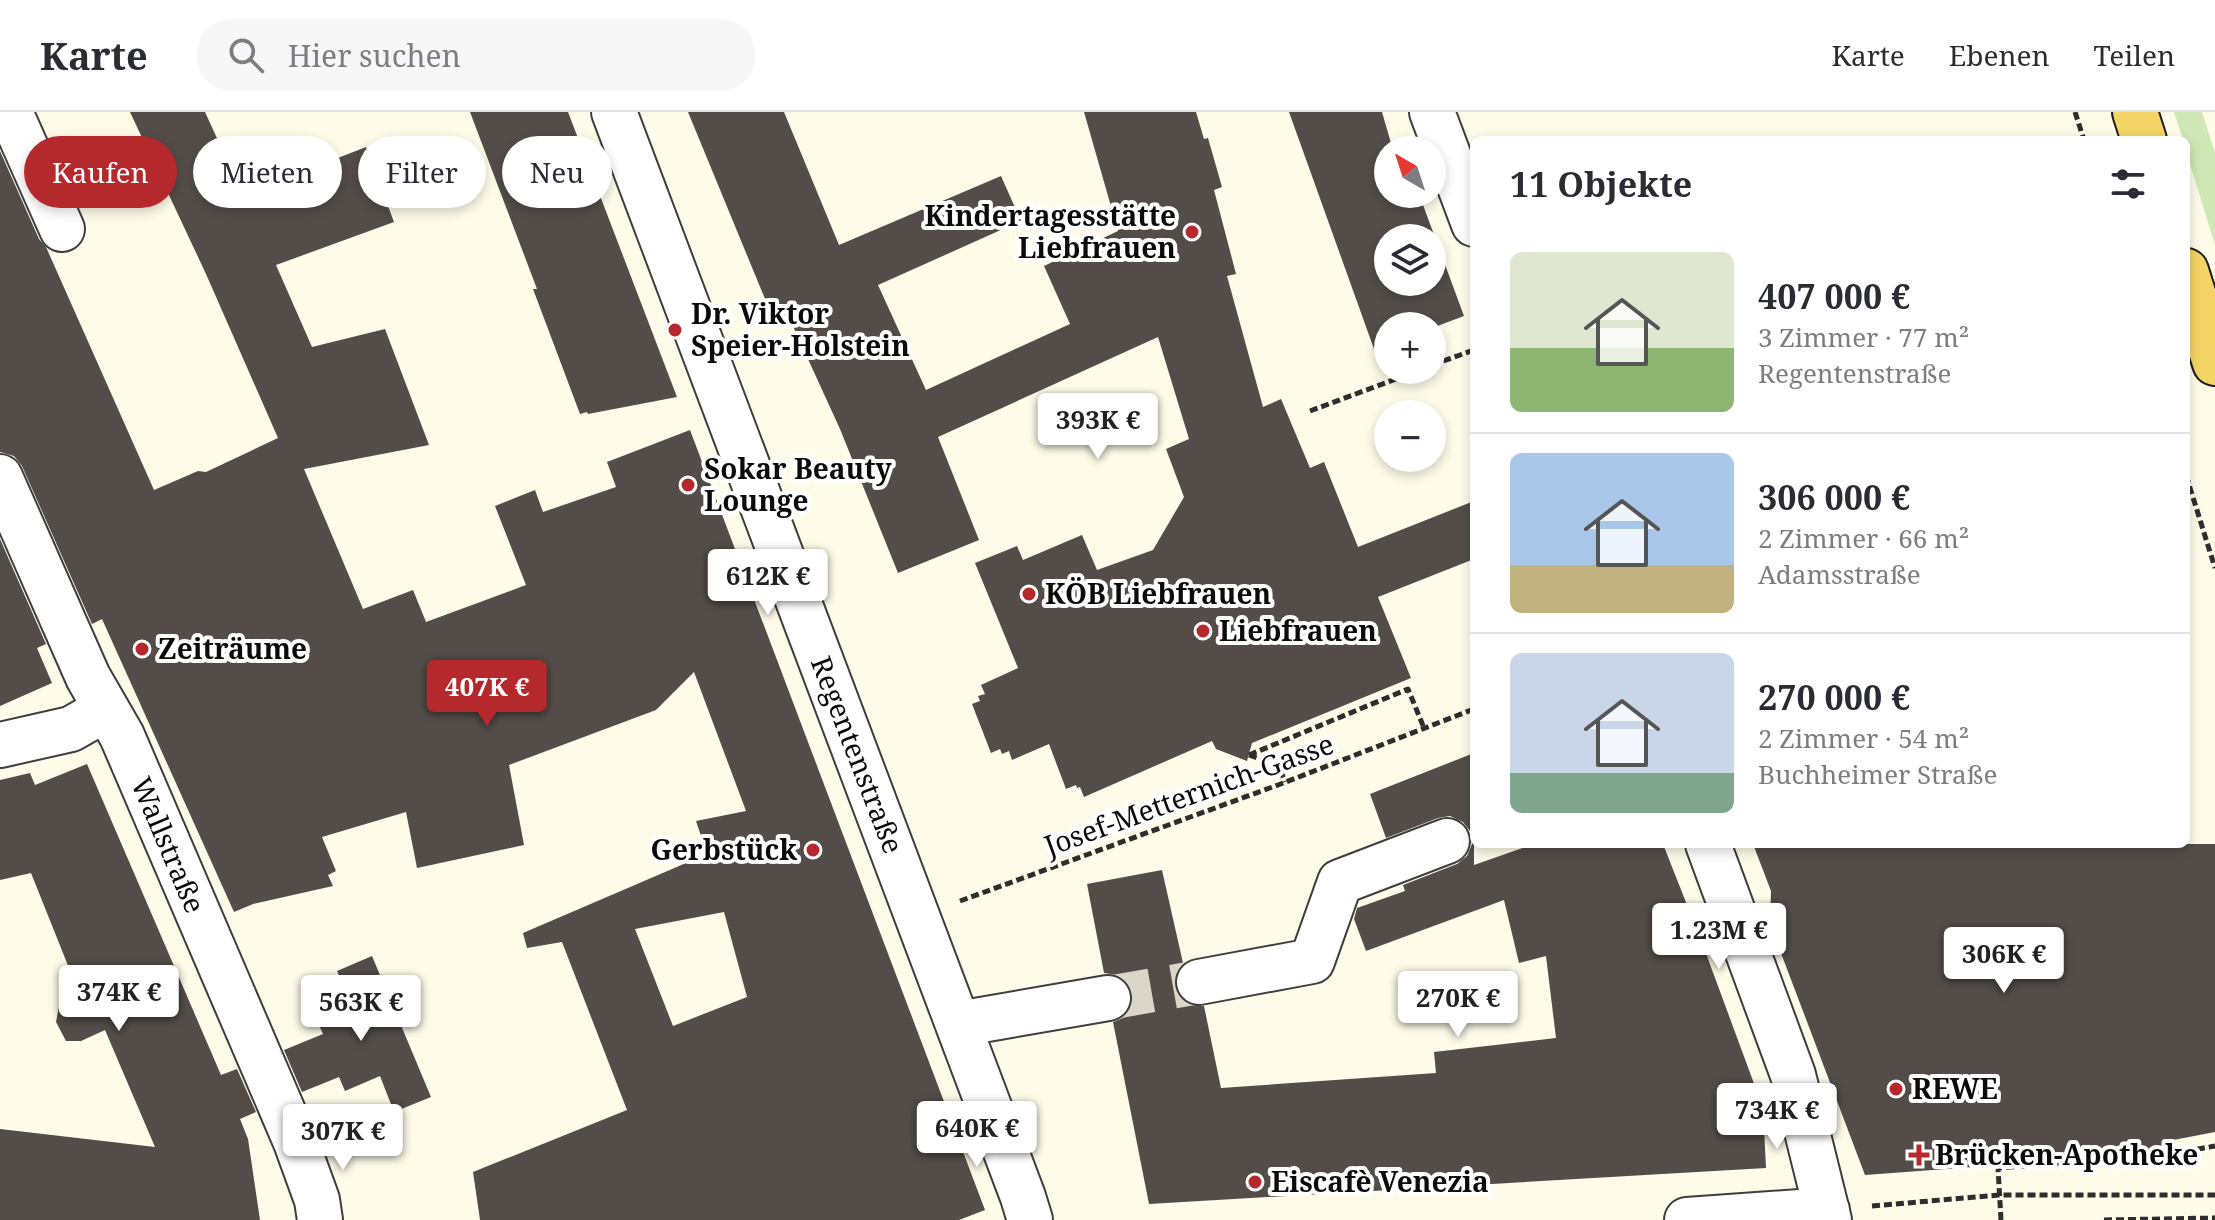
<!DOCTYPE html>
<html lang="de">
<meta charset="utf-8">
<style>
:root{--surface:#fff;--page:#f7f7f7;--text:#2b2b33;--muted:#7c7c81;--line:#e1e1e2;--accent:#b5282c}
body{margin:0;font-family:"Noto Serif",serif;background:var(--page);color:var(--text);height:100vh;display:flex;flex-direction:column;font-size:30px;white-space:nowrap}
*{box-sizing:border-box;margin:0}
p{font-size:26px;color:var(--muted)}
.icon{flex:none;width:44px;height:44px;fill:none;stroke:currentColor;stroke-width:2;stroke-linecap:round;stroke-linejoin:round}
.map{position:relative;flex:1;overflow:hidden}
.sheet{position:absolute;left:1470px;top:24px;width:720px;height:712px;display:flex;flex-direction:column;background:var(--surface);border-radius:12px;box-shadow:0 4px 12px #0003}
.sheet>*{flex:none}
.hud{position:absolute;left:24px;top:24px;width:760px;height:72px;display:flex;gap:16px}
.needle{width:52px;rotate:321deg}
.fabs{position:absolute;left:1374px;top:24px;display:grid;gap:16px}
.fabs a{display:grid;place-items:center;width:72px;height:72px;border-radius:50%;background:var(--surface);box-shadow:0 4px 12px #0003;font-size:40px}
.price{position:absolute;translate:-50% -68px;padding:0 18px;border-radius:8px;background:#fff;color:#222;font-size:26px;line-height:52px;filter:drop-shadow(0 2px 4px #0008)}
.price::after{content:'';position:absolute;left:50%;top:48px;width:24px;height:18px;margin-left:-12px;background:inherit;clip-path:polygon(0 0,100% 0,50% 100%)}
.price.selected{background:var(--accent);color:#fff}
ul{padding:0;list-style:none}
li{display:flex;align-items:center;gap:24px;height:200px;padding:0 40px}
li+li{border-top:2px solid var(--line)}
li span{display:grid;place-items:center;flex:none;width:224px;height:160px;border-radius:12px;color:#555}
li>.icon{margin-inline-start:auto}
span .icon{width:96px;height:96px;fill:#fffc;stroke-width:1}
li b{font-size:34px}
h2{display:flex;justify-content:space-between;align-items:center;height:96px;padding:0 40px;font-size:34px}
.tag{padding:0 28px;border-radius:36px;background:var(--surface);box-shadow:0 4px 12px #0003;font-size:28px;line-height:72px}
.tag.selected{background:var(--accent);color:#fff}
header{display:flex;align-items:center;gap:48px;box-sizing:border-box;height:112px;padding:0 40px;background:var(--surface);border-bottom:2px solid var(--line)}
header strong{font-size:38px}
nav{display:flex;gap:44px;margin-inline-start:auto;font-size:28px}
.search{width:560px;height:72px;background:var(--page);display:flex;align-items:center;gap:20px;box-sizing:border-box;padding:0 28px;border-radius:44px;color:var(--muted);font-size:30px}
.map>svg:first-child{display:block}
.green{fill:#cee7b5}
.building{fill:#534c48;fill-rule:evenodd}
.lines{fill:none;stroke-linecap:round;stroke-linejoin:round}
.minor-tunnel{stroke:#dad7c8;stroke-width:44;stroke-dasharray:44 22;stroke-linecap:butt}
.minor-casing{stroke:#3e3e3e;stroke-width:48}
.major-casing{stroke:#1c1c1c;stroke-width:48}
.path{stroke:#2d2d2d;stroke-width:5;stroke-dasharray:8 4;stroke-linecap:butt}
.minor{stroke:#fff;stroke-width:44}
.major{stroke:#f4d464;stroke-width:44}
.poi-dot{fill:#b5282c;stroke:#fff;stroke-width:3}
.labels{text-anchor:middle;stroke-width:8;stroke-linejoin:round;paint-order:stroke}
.poi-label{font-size:28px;font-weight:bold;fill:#0b0b0b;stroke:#fff;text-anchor:start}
.street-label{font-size:28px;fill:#0b0b0b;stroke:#fff}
</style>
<header>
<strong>Karte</strong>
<div class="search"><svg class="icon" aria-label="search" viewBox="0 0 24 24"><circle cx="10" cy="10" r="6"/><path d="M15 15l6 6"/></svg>Hier suchen</div>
<nav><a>Karte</a><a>Ebenen</a><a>Teilen</a></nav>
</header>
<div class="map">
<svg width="2215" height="1108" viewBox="0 0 2215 1108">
<rect width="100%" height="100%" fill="#fefbe9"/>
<path class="green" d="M2174,0h28l13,41v92l-29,-94v-11h-3z"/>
<path class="building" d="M130,0h75l38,83 123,-48 28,75 -118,43 36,82 73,-18 44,116 -125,24 59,140 50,-19 13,32 100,-37 -31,-79 40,-16 8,22 73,-25 -9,-25 83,-32 295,780 -26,10h-479l-7,-48 154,-62 -65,-168 -35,6 -4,-15 184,-79 -11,-33 50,-10 -52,-139 -38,38 -147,55 15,80 -107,23 -11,-56 -84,25 14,34 -8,4 5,11 -80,18 -19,8 -132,-293 -10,5 -70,-158 -8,-10 -14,-4v-301l39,88 7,8 108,243 44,-19 8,1 72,-34 -72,-164zM724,800l23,85 -74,29 -38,-97z
M470,0h98l109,285 -89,17 -1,-2 -7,2 -47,-125h4z
M688,0h96l55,133 162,-69 20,45 -143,64 48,105 144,-66 -26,-58 74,-35 -34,-119h112l8,27 4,-1 14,49 -8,3 22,84 -9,2 36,131 18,-8 29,69 14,-6 34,85 116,-46v58l-96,38 33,81 -159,65 -5,18 -31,-12 -4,-8 -128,56 -4,-10 -3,1 -1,-3 -10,4 -17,-45 -37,16 -3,-9 -7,3 -2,-5 -9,4 -19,-49 8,-3 -2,-5 7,-2 -4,-9 37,-17 -43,-105 42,-17 6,14 59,-25 15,35 56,-20 31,-53 -18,-48 23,-10 -31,-102 -220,100 41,103 -81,33 -58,-144 -49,-107 -14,6z
M1289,0h93l11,38h-5v44h31l45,122 -32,12 -44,-2v18l-14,5zM1388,126h44v44h-44z
M0,427l46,105 -9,4 15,35 -52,23z
M1474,641v112l60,-21h129l41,104 59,160 3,60 -617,36 -36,-182 10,-4 8,-11 1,-14 -4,-10 -11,-8 -13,-2 -17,-89 75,-14 21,93 -8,11v13l6,12 9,6 14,1 17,82 215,-15 -2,-21 122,-14 -10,-82 -27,7 -15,-63 -138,51 -12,-32 3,-11 48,-17 -2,-6 54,-21 10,-8 5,-12 -2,-13 -7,-9 -13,-6 -12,2 -52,20 -16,-44z
M87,652l134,311 16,-6 19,43 -16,7 8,20 12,81h-260v-91l155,18 -50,-117 -24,11h-15l-10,-19 5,-26 12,-18 -42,-105 -31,7v-100l30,-7 5,12z
M1753,732h462v288l-47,9 -17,13 -286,21 -95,-251 1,-33z
M372,844l59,141 -37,15 -14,-36 -35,15 -6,-14 -37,15 -18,-42 39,-16 -7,-16 35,-14 -14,-33z"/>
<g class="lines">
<path class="minor-tunnel" d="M1108,886l91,-16"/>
<defs>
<path id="minor" d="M10,0l52,117
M614,0l409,1085 7,23
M1432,0l42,112
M0,365l88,200 34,59 174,406 21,58 3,20
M0,633l71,-16 35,-20
M1708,732l85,231 36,145
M1199,870l113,-21 28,-79 107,-41
M958,912l150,-26
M1687,1108l140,-10"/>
<path id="major" d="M2135,0l9,28
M2186,159l29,92"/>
</defs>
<use href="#minor" class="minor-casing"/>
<use href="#major" class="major-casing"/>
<path class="path" d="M2075,0l9,28
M1432,253l42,-15
M1310,299l110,-41
M2186,363l29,93
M1249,643l159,-66 16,39
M1249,643l30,11 6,16
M960,789l318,-116 196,-76
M1872,1094l127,-11h216
M2001,1108l-3,-52 172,-14 45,-8
M2104,1108l111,-2"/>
<use href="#minor" class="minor"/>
<use href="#major" class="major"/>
</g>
<g class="poi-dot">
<circle cx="1192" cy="120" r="8"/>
<circle cx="675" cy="218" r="8"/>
<circle cx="688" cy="373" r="8"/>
<circle cx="1029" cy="482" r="8"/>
<circle cx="1203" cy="519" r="8"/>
<circle cx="142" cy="537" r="8"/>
<circle cx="813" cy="738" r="8"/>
<circle cx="1896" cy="977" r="8"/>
<path d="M1915 1031h8v8h8v8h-8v8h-8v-8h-8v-8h8z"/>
<circle cx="1255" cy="1070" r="8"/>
</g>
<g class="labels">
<g class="poi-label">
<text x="1176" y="114" text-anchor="end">Kindertagesstätte<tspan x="1176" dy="32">Liebfrauen</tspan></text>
<text x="691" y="212">Dr. Viktor<tspan x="691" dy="32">Speier-Holstein</tspan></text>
<text x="704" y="367">Sokar Beauty<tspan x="704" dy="32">Lounge</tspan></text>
<text x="1045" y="492">KÖB Liebfrauen</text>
<text x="1219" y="529">Liebfrauen</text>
<text x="158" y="547">Zeiträume</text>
<text x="797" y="748" text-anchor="end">Gerbstück</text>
<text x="1912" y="987">REWE</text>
<text x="1935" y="1053">Brücken-Apotheke</text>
<text x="1271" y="1080">Eiscafè Venezia</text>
</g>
<g class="street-label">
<text transform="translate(857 643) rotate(69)" y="10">Regentenstraße</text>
<text transform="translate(1189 683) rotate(-20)" y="10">Josef-Metternich-Gasse</text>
<text transform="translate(168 733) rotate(67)" y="10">Wallstraße</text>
</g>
</g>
</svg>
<div class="fabs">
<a><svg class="needle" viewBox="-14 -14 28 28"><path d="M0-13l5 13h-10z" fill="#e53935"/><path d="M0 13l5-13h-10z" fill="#7c7c81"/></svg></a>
<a><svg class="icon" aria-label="layers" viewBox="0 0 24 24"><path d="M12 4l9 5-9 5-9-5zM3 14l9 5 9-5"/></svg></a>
<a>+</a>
<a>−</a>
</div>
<b class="price" style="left:1098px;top:349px">393K €</b>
<b class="price" style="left:768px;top:505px">612K €</b>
<b class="price selected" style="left:487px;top:616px">407K €</b>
<b class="price" style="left:1719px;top:859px">1.23M €</b>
<b class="price" style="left:2004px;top:883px">306K €</b>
<b class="price" style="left:119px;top:921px">374K €</b>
<b class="price" style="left:1458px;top:927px">270K €</b>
<b class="price" style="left:361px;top:931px">563K €</b>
<b class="price" style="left:1777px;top:1039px">734K €</b>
<b class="price" style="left:977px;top:1057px">640K €</b>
<b class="price" style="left:343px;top:1060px">307K €</b>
<div class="hud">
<a class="tag selected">Kaufen</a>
<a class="tag">Mieten</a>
<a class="tag">Filter</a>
<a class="tag">Neu</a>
</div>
<section class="sheet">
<h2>11 Objekte<svg class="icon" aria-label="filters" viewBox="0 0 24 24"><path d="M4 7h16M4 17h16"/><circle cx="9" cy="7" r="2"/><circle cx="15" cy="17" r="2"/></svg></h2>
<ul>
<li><span style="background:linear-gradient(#dfe7d0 60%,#8fb573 0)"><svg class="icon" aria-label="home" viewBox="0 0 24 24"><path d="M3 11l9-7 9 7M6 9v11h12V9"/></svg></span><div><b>407 000 €</b><p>3 Zimmer · 77 m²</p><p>Regentenstraße</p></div></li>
<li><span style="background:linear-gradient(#a9c7e8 70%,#c2b280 0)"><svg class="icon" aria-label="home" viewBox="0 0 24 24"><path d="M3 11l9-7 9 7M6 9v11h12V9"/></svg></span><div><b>306 000 €</b><p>2 Zimmer · 66 m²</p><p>Adamsstraße</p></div></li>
<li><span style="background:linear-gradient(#c9d6e8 75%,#7fa58c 0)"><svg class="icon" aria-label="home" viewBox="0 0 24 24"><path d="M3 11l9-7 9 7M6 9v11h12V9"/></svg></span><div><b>270 000 €</b><p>2 Zimmer · 54 m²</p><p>Buchheimer Straße</p></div></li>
</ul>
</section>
</div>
